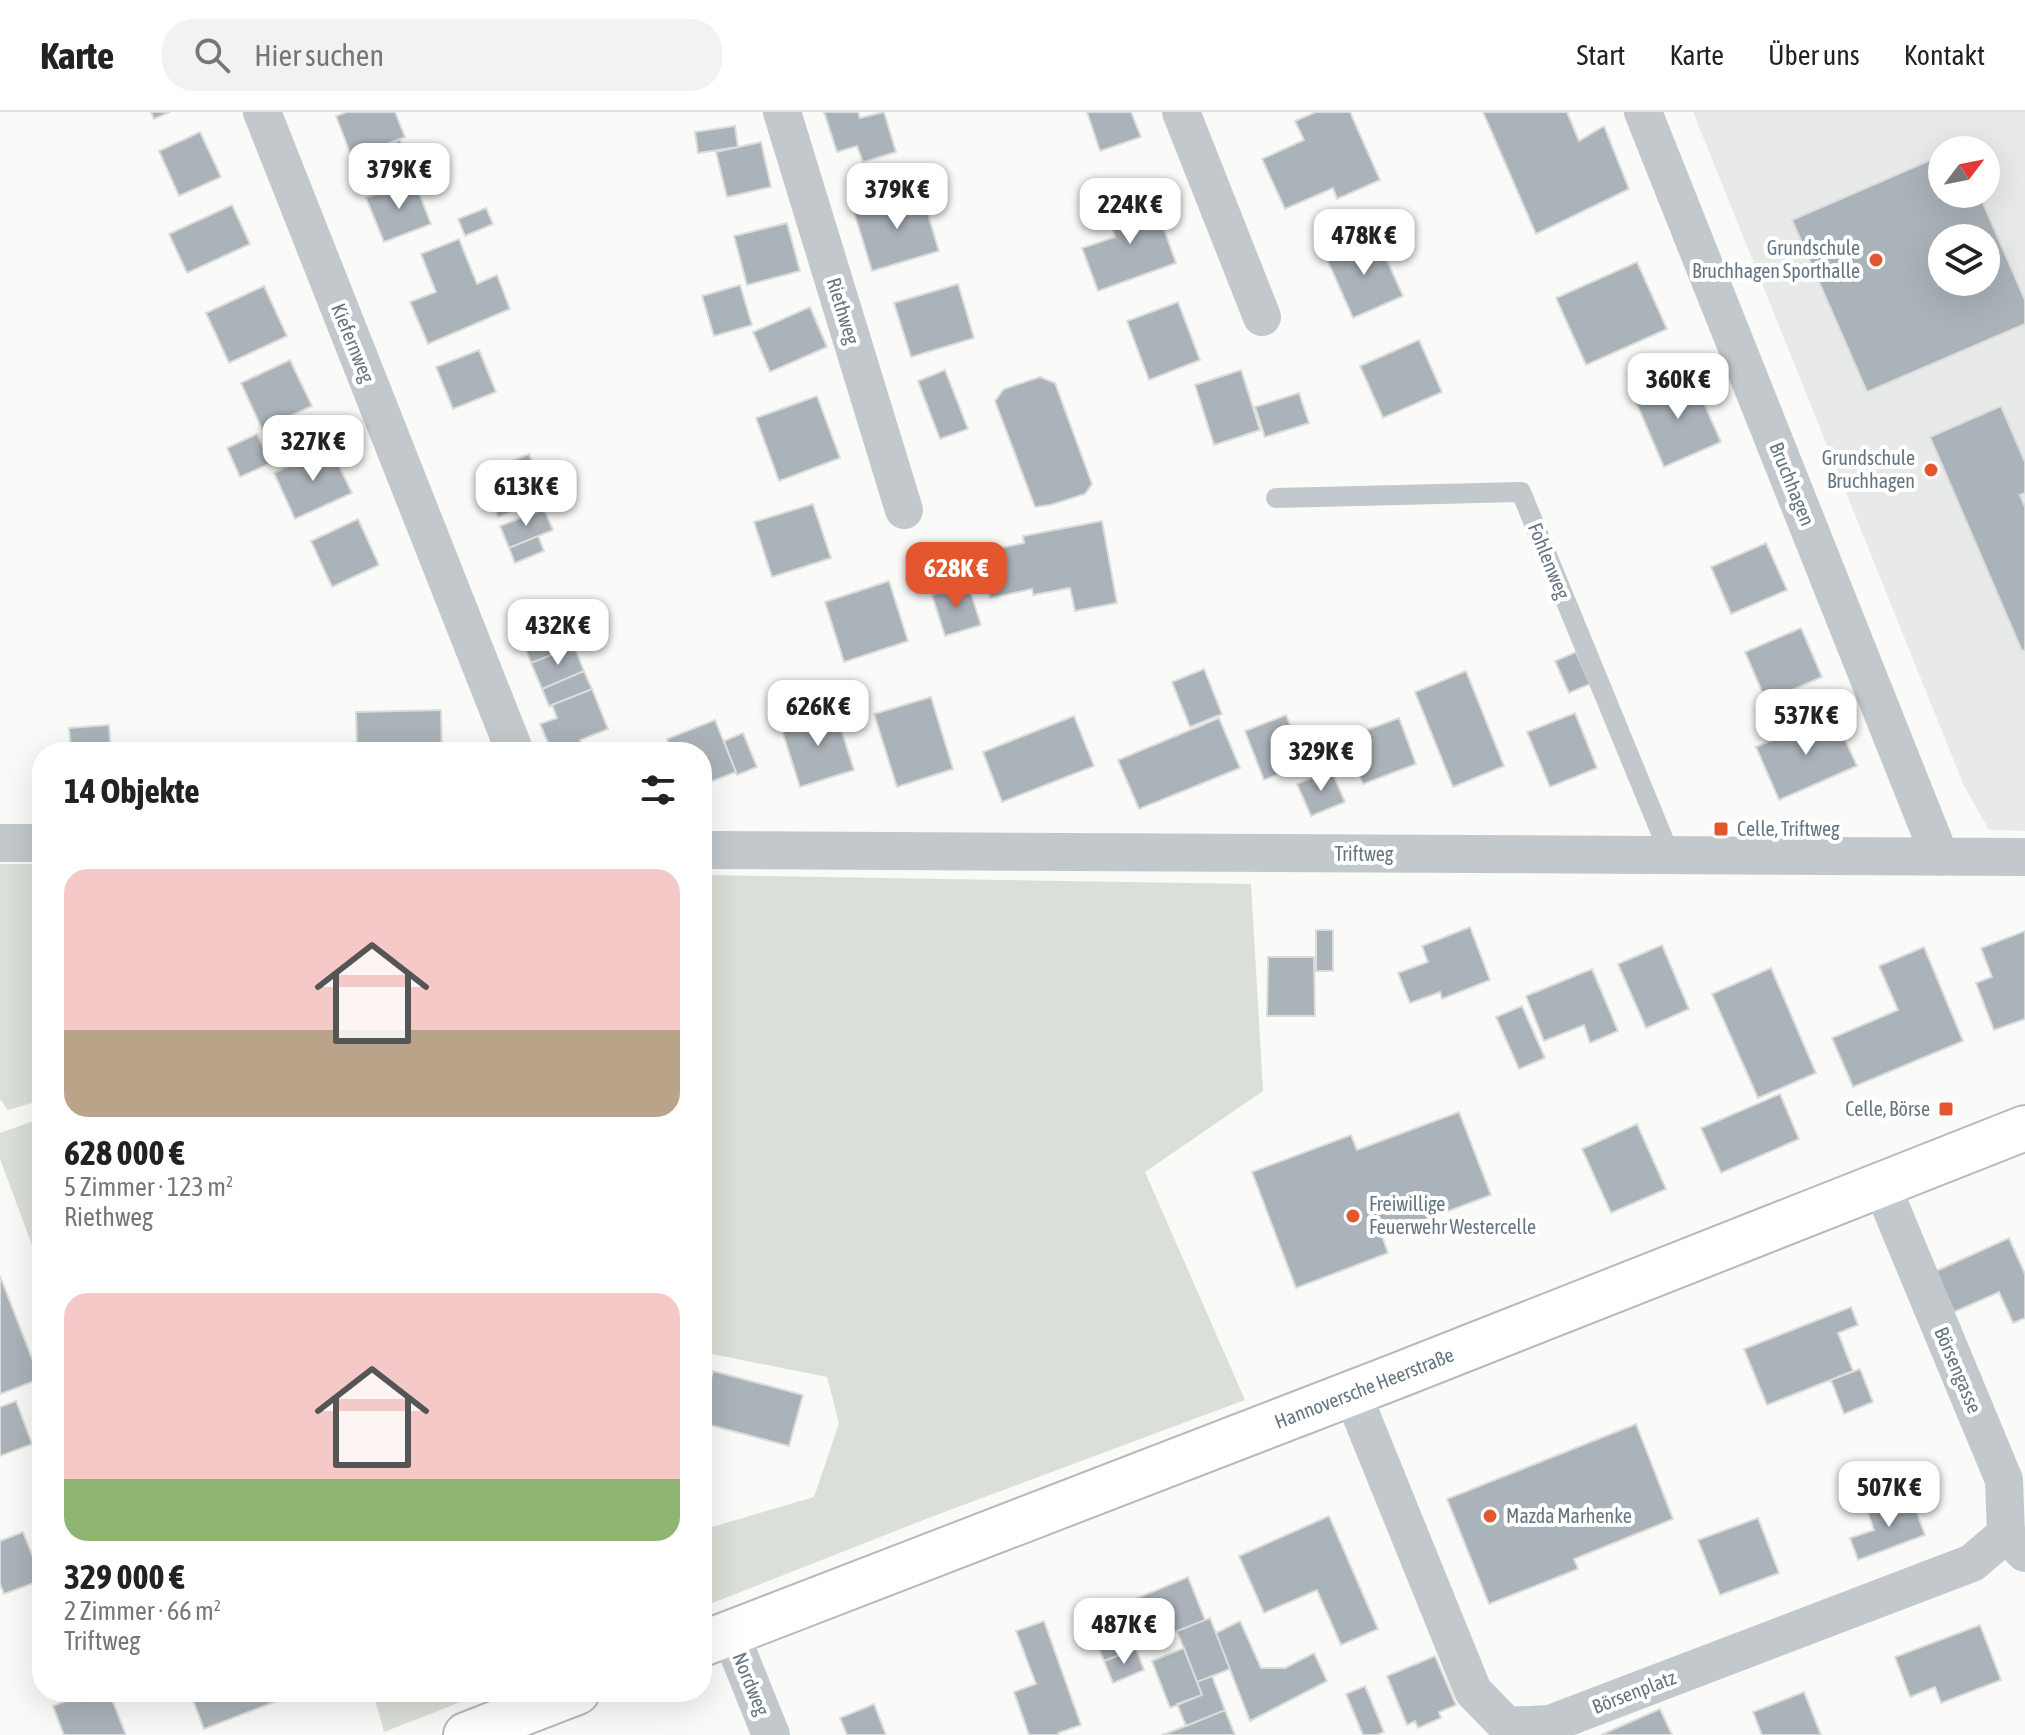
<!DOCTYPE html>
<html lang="de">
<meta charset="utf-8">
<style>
:root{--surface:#fff;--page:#f2f2f2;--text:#222;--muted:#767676;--line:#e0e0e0;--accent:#e4572e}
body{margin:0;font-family:"Asap Condensed",sans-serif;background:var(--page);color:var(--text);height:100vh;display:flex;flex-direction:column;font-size:30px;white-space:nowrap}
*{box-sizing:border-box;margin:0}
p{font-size:26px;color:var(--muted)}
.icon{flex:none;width:44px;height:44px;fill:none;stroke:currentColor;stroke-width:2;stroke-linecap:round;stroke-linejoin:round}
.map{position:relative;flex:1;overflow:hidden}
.panel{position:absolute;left:32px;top:630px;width:680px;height:960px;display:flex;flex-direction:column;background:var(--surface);border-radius:32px;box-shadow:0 8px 32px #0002}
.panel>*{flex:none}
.needle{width:52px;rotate:58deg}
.controls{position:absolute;left:1928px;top:24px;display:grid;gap:16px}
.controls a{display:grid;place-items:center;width:72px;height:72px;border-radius:50%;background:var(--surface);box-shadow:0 8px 32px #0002;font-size:40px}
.price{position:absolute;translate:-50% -68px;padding:0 18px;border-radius:16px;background:#fff;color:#222;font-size:26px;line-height:52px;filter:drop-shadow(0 2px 4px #0008)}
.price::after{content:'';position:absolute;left:50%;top:48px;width:24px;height:18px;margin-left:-12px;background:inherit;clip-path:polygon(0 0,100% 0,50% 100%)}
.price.current{background:var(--accent);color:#fff}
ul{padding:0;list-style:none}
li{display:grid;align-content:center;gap:16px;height:424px;padding:0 32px}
li span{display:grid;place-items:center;height:248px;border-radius:24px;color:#555}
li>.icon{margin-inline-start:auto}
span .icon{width:144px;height:144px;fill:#fffc;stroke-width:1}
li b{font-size:34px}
h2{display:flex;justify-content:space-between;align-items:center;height:96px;padding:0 32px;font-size:34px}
header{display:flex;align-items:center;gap:48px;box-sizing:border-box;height:112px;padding:0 40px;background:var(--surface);border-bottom:2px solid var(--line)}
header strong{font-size:38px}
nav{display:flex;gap:44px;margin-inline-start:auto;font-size:28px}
.search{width:560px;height:72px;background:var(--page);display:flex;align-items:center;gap:20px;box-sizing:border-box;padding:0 28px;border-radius:32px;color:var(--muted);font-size:30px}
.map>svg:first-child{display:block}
.built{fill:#e8e9e9;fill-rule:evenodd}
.green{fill:#dadfd7}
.building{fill:#aab3b9;stroke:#dcdcda;stroke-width:2;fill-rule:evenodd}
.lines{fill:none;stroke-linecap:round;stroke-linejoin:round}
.primary-casing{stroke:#b5babe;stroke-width:48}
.service{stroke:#c3c8cc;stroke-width:20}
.minor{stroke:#c3c8cc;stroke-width:38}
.primary{stroke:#fff;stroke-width:44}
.poi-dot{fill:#e4572e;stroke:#fff;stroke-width:3}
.labels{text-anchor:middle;stroke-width:8;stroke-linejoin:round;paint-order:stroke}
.poi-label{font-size:20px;fill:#657683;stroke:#fff;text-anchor:end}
.street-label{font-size:20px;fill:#657683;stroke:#fff}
</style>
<header>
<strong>Karte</strong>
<div class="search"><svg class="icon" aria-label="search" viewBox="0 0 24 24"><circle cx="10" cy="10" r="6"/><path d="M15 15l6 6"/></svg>Hier suchen</div>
<nav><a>Start</a><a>Karte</a><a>Über uns</a><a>Kontakt</a></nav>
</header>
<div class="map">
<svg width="2025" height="1623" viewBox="0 0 2025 1623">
<rect width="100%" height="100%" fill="#fafaf8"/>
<path class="built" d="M1693,0h332v719l-36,-1 -25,-44zM1942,38h44v44h-44zM1942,126h44v44h-44z"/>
<path class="green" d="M0,752h42v236l-34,10 -8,-11z
M702,763l549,9 12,207 -118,81 100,228 -314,117 -229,90v-77l112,-33 25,-74 -12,-46 -125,-25z
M42,1006v154l-42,-113v-26z
M373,1580h113l-102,40z"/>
<path class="building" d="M151,0h19l-16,7z
M347,0h48l10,25 -53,21 -16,-42z
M824,0h34l2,6 24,-6 12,40 -33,10 -6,-16 -20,6z
M1087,0h44l10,25 -41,14z
M1316,0h34l30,68 -43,19 -4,-11 -48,21 -23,-50 42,-19 -9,-19z
M1483,0h84l12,29 25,-15 25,63 -93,45z
M735,14l3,21 -40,6 -3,-21z
M200,20l21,45 -42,19 -20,-45z
M400,28l6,15 -36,14 -6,-15z
M761,30l10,45 -44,10 -11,-45z
M1942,43v39h37l46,106v24l-158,68 -75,-172zM1942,126h44v44h-44z
M414,68l17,44 -47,18 -18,-44z
M921,79l18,60 -67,20 -18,-59z
M1152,84l24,67 -78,28 -16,-43 33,-11 -8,-25z
M232,93l18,39 -63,29 -18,-39z
M486,96l7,16 -28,12 -7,-17z
M787,111l13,48 -53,14 -13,-49z
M1376,124l27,60 -50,22 -27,-61z
M459,127l18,45 20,-9 13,34 -82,35 -18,-42 26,-10 -15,-38z
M1637,150l30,67 -81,36 -30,-67z
M958,172l16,54 -63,19 -17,-54z
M740,173l12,40 -38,11 -12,-40z
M264,174l23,50 -58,27 -23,-50z
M1178,190l22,58 -51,20 -22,-59z
M810,195l17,40 -57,25 -17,-40z
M1419,228l23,52 -59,26 -23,-52z
M479,238l17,42 -43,17 -17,-42z
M290,248l22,46 -50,23 -21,-46z
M945,258l23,59 -28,10 -22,-58z
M1241,258l19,60 -46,15 -19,-60z
M1692,264l29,66 -57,25 -29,-67z
M1040,265l15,6 37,101 -7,10 -35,11 -15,2 -40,-106 9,-12z
M1299,281l10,30 -44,14 -10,-30z
M817,284l23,62 -61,23 -23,-63z
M2001,294l24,56v31l-5,2 5,12v143l-3,1 -92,-214z
M257,322l14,29 -31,14 -13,-29z
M330,335l22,46 -57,26 -21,-46z
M529,342l17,44 -48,19 -18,-43z
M813,392l18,54 -59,19 -18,-55z
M544,397l9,21 -44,18 -9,-22z
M358,407l21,46 -47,22 -21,-46z
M1102,409l15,82 -42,8 -5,-23 -37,7 -1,-6 -42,9 -9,-46 43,-9 -1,-7z
M538,424l6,15 -29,12 -6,-15z
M1766,431l21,47 -56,24 -20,-47z
M889,469l19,60 -64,21 -19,-60z
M968,472l13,41 -36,11 -13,-41z
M566,503l12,29 -47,19 -11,-29z
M1801,516l21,49 -56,24 -21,-49z
M574,534l10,25 -42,18 -11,-26z
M1576,540l14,32 -21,9 -14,-32z
M1204,557l18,45 -32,13 -18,-45z
M584,559l8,18 -43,17 -7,-17z
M1466,559l38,95 -51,21 -38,-95z
M592,577l16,40 -28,11 5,12h-33l-12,-28 17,-6 -5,-13z
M931,585l22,72 -56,18 -23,-73z
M441,598l1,42 -85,-1 -1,-39z
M835,598l19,60 -54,17 -19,-60z
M1575,601l22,55 -47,19 -23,-55z
M1833,601l24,53 -78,34 -23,-53z
M1286,603l19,48 -41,17 -19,-49z
M1074,604l20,50 -92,36 -19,-50z
M1219,606l21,50 -101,41 -21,-49z
M1399,606l17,46 -53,20 -18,-46z
M715,608l21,52 -34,13v-33h-30l-5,-13z
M109,613l2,27h-40l-2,-24z
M743,621l14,34 -20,8 -13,-34z
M1331,658l14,32 -34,14 -14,-32z
M1470,815l20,53 -48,19 -2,-7 -30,11 -12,-30 30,-11 -6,-16z
M1316,818h17v41h-17z
M2025,819v88l-31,11 -18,-47 16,-6 -11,-29z
M1662,833l27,64 -43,19 -28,-64z
M1924,835l39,94 -110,46 -21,-49 66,-28 -19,-44z
M1268,845h46l1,59h-48z
M1771,856l45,105 -58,25 -46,-104z
M1592,857l26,62 -28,12 -6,-18 -40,16 -18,-45z
M1522,894l23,52 -26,11 -23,-52z
M1780,982l19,45 -78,34 -20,-45z
M1459,1000l32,83 -109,41 6,17 -92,35 -44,-116 99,-37 6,15z
M1637,1012l29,65 -55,24 -29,-64z
M2009,1126l16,36v44l-12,5 -14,-31 -45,20 -18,-41z
M0,1164l40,103 -40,15z
M1851,1195l7,18 -20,8 15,38 -86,34 -23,-56z
M1860,1257l13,33 -29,12 -13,-34z
M713,1259l90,24 -14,51 -87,-23v-12z
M16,1289l16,43 -32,12v-49z
M1636,1312l37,95 -99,40 4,10 -89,35 -42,-105z
M1911,1385l14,38 -67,25 -8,-22 24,-8 -6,-17z
M1329,1404l49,113 -37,16 -24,-55 -53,23 -25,-57z
M1758,1406l21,55 -59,22 -22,-55z
M23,1420l19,48 -38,14 -4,-10v-43z
M1188,1465l17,43 -101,41 -17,-42z
M1210,1506l20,51 -33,13 -20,-51z
M1044,1509l37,104 -23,8 1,2h-30l-15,-43 22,-8 -20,-53z
M1240,1509l21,47h24l29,-15 13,28 -77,40 -34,-88z
M1980,1513l21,55 -60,23 -6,-16 -25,10 -15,-40z
M1184,1536l18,47 -32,13 -18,-47z
M1136,1537l8,21 -31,13 -9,-22z
M1435,1544l21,49 -17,7 2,6 -23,10 -3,-7 -8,4 -20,-49z
M1212,1564l13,34 -39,16 -9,-22 25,-9 -5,-13z
M1365,1574l19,46 -8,3h-13l-17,-41z
M88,1580h21l17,43h-62l-11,-29z
M190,1580h110l-96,37z
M1804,1580l17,43h-59l-9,-23z
M874,1592l12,31h-39l-7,-17z
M1660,1597l12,26h-71z
M1225,1598l10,25h-73l24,-9z"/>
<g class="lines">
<defs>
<g id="primary">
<path id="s1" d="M702,1532l697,-269 626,-247"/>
<path d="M466,1623l111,-43"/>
</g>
</defs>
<use href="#primary" class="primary-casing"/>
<path class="service" d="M1276,386l245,-6 149,363"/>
<path class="minor" d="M262,0l253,640
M782,0l122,398
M1181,0l81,205
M1643,0l297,745
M0,731h42
M702,738l1323,7
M1881,1072l123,296 2,54 19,19
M1352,1281l121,298 34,35 43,-2 422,-161 34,-29
M730,1521l41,102"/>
<use href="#primary" class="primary"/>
</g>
<g class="poi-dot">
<circle cx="1876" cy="148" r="8"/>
<circle cx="1931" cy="358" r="8"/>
<rect x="1713" y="709" width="16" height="16" rx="4"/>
<rect x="1938" y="989" width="16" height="16" rx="4"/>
<circle cx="1353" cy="1104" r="8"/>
<circle cx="1490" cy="1404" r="8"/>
</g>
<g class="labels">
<g class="poi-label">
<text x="1860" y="143">Grundschule<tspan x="1860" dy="23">Bruchhagen Sporthalle</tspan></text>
<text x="1915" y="353">Grundschule<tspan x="1915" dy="23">Bruchhagen</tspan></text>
<text x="1737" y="724" text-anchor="start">Celle, Triftweg</text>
<text x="1930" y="1004">Celle, Börse</text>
<text x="1369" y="1099" text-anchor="start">Freiwillige<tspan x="1369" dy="23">Feuerwehr Westercelle</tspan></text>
<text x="1506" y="1411" text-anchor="start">Mazda Marhenke</text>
</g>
<g class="street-label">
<text transform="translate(843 199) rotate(73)" y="7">Riethweg</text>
<text transform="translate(353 231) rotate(68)" y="7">Kiefernweg</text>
<text transform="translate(1792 372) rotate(68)" y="7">Bruchhagen</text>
<text transform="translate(1549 449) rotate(68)" y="7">Fohlenweg</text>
<text x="1364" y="749">Triftweg</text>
<text transform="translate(1958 1258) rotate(67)" y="7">Börsengasse</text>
<text dy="7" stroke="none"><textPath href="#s1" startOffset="710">Hannoversche Heerstraße</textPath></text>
<text transform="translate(751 1572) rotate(68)" y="7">Nordweg</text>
<text transform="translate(1634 1580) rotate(-21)" y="7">Börsenplatz</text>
</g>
</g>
</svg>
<div class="controls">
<a><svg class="needle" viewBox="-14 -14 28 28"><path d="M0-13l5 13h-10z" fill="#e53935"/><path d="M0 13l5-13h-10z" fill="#767676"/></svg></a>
<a><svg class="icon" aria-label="layers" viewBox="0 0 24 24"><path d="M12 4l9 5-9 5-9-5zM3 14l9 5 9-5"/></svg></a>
</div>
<b class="price" style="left:399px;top:99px">379K €</b>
<b class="price" style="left:897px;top:119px">379K €</b>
<b class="price" style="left:1130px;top:134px">224K €</b>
<b class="price" style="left:1364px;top:165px">478K €</b>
<b class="price" style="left:1678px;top:309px">360K €</b>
<b class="price" style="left:313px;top:371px">327K €</b>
<b class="price" style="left:526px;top:416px">613K €</b>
<b class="price current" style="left:956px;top:498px">628K €</b>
<b class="price" style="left:558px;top:555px">432K €</b>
<b class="price" style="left:818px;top:636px">626K €</b>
<b class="price" style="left:1806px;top:645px">537K €</b>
<b class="price" style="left:1321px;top:681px">329K €</b>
<b class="price" style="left:1889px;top:1417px">507K €</b>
<b class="price" style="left:1124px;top:1554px">487K €</b>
<section class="panel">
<h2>14 Objekte<svg class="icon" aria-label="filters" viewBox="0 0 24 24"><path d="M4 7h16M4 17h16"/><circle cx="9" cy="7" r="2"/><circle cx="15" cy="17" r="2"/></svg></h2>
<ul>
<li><span style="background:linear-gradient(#f6c9c9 65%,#b9a48a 0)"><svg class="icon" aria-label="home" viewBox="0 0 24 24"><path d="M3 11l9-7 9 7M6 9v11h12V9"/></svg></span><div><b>628 000 €</b><p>5 Zimmer · 123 m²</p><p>Riethweg</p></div></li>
<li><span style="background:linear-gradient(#f6c9c9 75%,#8fb573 0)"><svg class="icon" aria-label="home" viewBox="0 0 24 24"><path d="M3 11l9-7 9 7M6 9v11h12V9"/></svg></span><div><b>329 000 €</b><p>2 Zimmer · 66 m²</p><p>Triftweg</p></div></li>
</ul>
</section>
</div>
